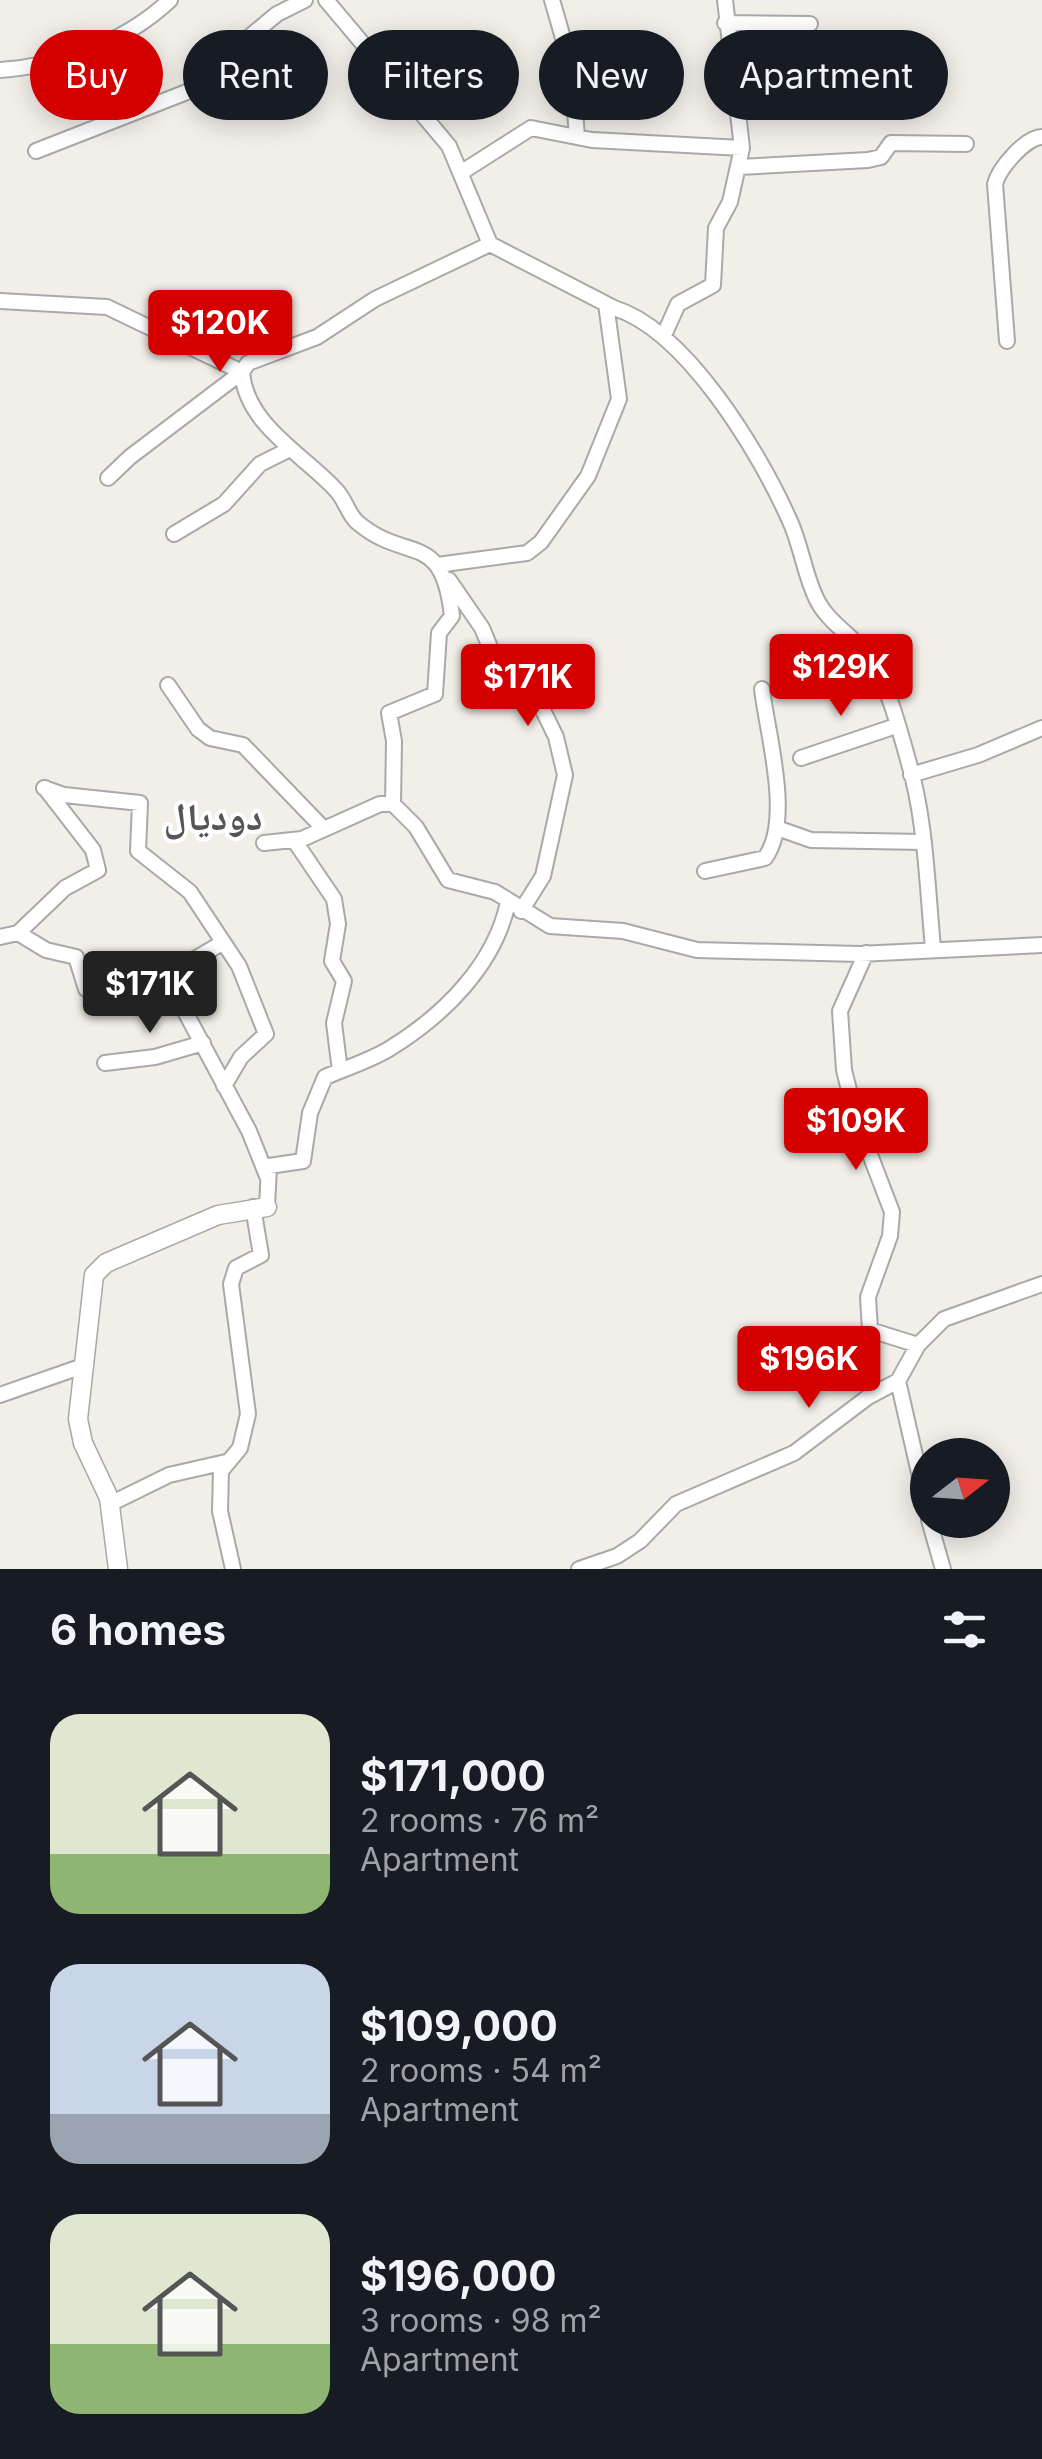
<!DOCTYPE html>
<meta charset="utf-8">
<style>
:root{--surface:#171b24;--page:#20242c;--text:#f1f3f6;--muted:#9ea1a6;--accent:#d40000}
body{margin:0;font-family:Inter,"Noto Naskh Arabic",sans-serif;background:var(--page);color:var(--text);height:100vh;display:flex;flex-direction:column;font-size:38px;white-space:nowrap}
*{box-sizing:border-box;margin:0}
p{font-size:32px;color:var(--muted)}
.icon{flex:none;width:55px;height:55px;fill:none;stroke:currentColor;stroke-width:2;stroke-linecap:round;stroke-linejoin:round}
.map{position:relative;height:1569px;overflow:hidden}
.drawer{display:flex;flex-direction:column;background:var(--surface);flex:1}
.drawer>*{flex:none}
.top-card{position:absolute;left:30px;top:30px;width:982px;height:90px;display:flex;gap:20px}
.needle{width:65px;rotate:73deg}
.fabs{position:absolute;left:910px;top:1438px;display:grid;gap:20px}
.fabs a{display:grid;place-items:center;width:100px;height:100px;border-radius:50%;background:var(--surface);box-shadow:0 5px 25px #0003;font-size:50px}
.price{position:absolute;translate:-50% -85px;padding:0 22px;border-radius:10px;background:var(--accent);color:#fff;font-size:32px;line-height:65px;filter:drop-shadow(0 2px 5px #0008)}
.price::after{content:'';position:absolute;left:50%;top:60px;width:30px;height:22px;margin-left:-15px;background:inherit;clip-path:polygon(0 0,100% 0,50% 100%)}
.price.active{background:#222;color:#fff}
ul{padding:0;list-style:none}
li{display:flex;align-items:center;gap:30px;height:250px;padding:0 50px}
li span{display:grid;place-items:center;flex:none;width:280px;height:200px;border-radius:30px;color:#555}
li>.icon{margin-inline-start:auto}
span .icon{width:120px;height:120px;fill:#fffc;stroke-width:1}
li b{font-size:42px}
h2{display:flex;justify-content:space-between;align-items:center;height:120px;padding:0 50px;font-size:42px}
.pill{padding:0 35px;border-radius:45px;background:var(--surface);box-shadow:0 5px 25px #0003;font-size:35px;line-height:90px}
.pill.active{background:var(--accent);color:#fff}
.map>svg:first-child{display:block}
.lines{fill:none;stroke-linecap:round;stroke-linejoin:round}
.minor-casing{stroke:#a9a9a9;stroke-width:18}
.tertiary-casing{stroke:#a9a9a9;stroke-width:21}
.minor{stroke:#fff;stroke-width:14}
.tertiary{stroke:#fff;stroke-width:18}
.labels{text-anchor:middle;stroke-width:8;stroke-linejoin:round;paint-order:stroke}
.quarter-label{font-size:38px;font-weight:bold;fill:#555;stroke:#fff}
</style>
<div class="map">
<svg width="1042" height="1569" viewBox="0 0 1042 1569">
<rect width="100%" height="100%" fill="#f2efe9"/>
<g class="lines">
<defs>
<path id="minor" d="M326,0l123,146 41,98 -115,55 -58,38 -69,26 -6,9c4,53 62,83 94,118 9,9 12,24 21,32 50,43 85,6 95,94l-13,17 -4,61 -46,19 5,28 -1,63
M552,0l20,69 5,68
M725,23l85,1
M0,70c60,-4 126,-28 170,-70
M36,151l161,-63 12,-7 10,-28 12,-12 17,-3 29,-24 28,-14
M739,167l129,-7 13,-3 10,-14 75,1
M462,172l69,-44 61,12 150,8
M490,244l124,64c72,22 145,144 175,211 12,25 15,54 27,79 12,26 40,39 55,62 18,28 28,68 37,100 18,60 19,125 25,188
M0,301l107,6 135,65 -112,85 -22,21
M664,335l14,-31 35,-19 3,-57 14,-26 12,-54 -17,-148
M1007,341l-12,-157c4,-16 31,-47 47,-47
M174,534l50,-30 36,-40 30,-15
M437,565l90,-12 14,-11 47,-66 31,-77 -13,-95
M449,580l33,48 25,60 24,1 4,5 21,43 9,38 -22,101 -22,35
M168,685l30,44 12,9 33,7 80,83
M801,758l95,-32
M911,775l67,-20 64,-27
M44,788l20,7 76,8 -2,48 52,41 49,74 27,68 -25,23 -17,29
M777,828l34,12 113,2
M294,840l40,59 4,25 -6,37 12,20 -10,42 6,48
M264,843l38,-4 78,-35h13l23,23 32,53 47,12 55,34 73,5 74,19 162,4 183,-9
M705,871l60,-13c28,-38 2,-125 -3,-169
M18,933l28,17 30,7 10,32 80,-13 83,155 18,45
M0,937l18,-4 47,-45 33,-18 -5,-20 -48,-62
M866,953l-26,58 4,59 12,48 36,94 -2,24 -22,61 2,33 48,15
M166,976l56,-33
M105,1063l50,-6 48,-14
M267,1207l2,-41 34,-5 7,-48 15,-36c21,-9 44,-16 64,-28 54,-33 106,-84 119,-147
M898,1381l30,131
M0,1395l80,-28
M110,1504l59,-29 57,-13
M929,1520l14,49
M233,1569l-13,-58 1,-40 19,-23 8,-34 -17,-130 5,-16 25,-13 -8,-48
M579,1569l38,-13 23,-15 36,-37 118,-51 74,-56 30,-16 20,-36 26,-26 98,-35"/>
<path id="tertiary" d="M118,1569l-9,-71 -26,-55 -5,-24 16,-144 12,-12 112,-48 49,-8"/>
</defs>
<use href="#minor" class="minor-casing"/>
<use href="#tertiary" class="tertiary-casing"/>
<use href="#minor" class="minor"/>
<use href="#tertiary" class="tertiary"/>
</g>
<g class="labels">
<g class="quarter-label">
<text x="213" y="830">دودیال</text>
</g>
</g>
</svg>
<div class="fabs">
<a><svg class="needle" viewBox="-14 -14 28 28"><path d="M0-13l5 13h-10z" fill="#e53935"/><path d="M0 13l5-13h-10z" fill="#9ea1a6"/></svg></a>
</div>
<b class="price" style="left:220px;top:375px">$120K</b>
<b class="price" style="left:841px;top:719px">$129K</b>
<b class="price" style="left:528px;top:729px">$171K</b>
<b class="price active" style="left:150px;top:1036px">$171K</b>
<b class="price" style="left:856px;top:1173px">$109K</b>
<b class="price" style="left:809px;top:1411px">$196K</b>
<div class="top-card">
<a class="pill active">Buy</a>
<a class="pill">Rent</a>
<a class="pill">Filters</a>
<a class="pill">New</a>
<a class="pill">Apartment</a>
</div>
</div>
<section class="drawer">
<h2>6 homes<svg class="icon" aria-label="filters" viewBox="0 0 24 24"><path d="M4 7h16M4 17h16"/><circle cx="9" cy="7" r="2"/><circle cx="15" cy="17" r="2"/></svg></h2>
<ul>
<li><span style="background:linear-gradient(#dfe7d0 70%,#8fb573 0)"><svg class="icon" aria-label="home" viewBox="0 0 24 24"><path d="M3 11l9-7 9 7M6 9v11h12V9"/></svg></span><div><b>$171,000</b><p>2 rooms · 76 m²</p><p>Apartment</p></div></li>
<li><span style="background:linear-gradient(#c9d6e8 75%,#9aa5b1 0)"><svg class="icon" aria-label="home" viewBox="0 0 24 24"><path d="M3 11l9-7 9 7M6 9v11h12V9"/></svg></span><div><b>$109,000</b><p>2 rooms · 54 m²</p><p>Apartment</p></div></li>
<li><span style="background:linear-gradient(#dfe7d0 65%,#8fb573 0)"><svg class="icon" aria-label="home" viewBox="0 0 24 24"><path d="M3 11l9-7 9 7M6 9v11h12V9"/></svg></span><div><b>$196,000</b><p>3 rooms · 98 m²</p><p>Apartment</p></div></li>
</ul>
</section>
